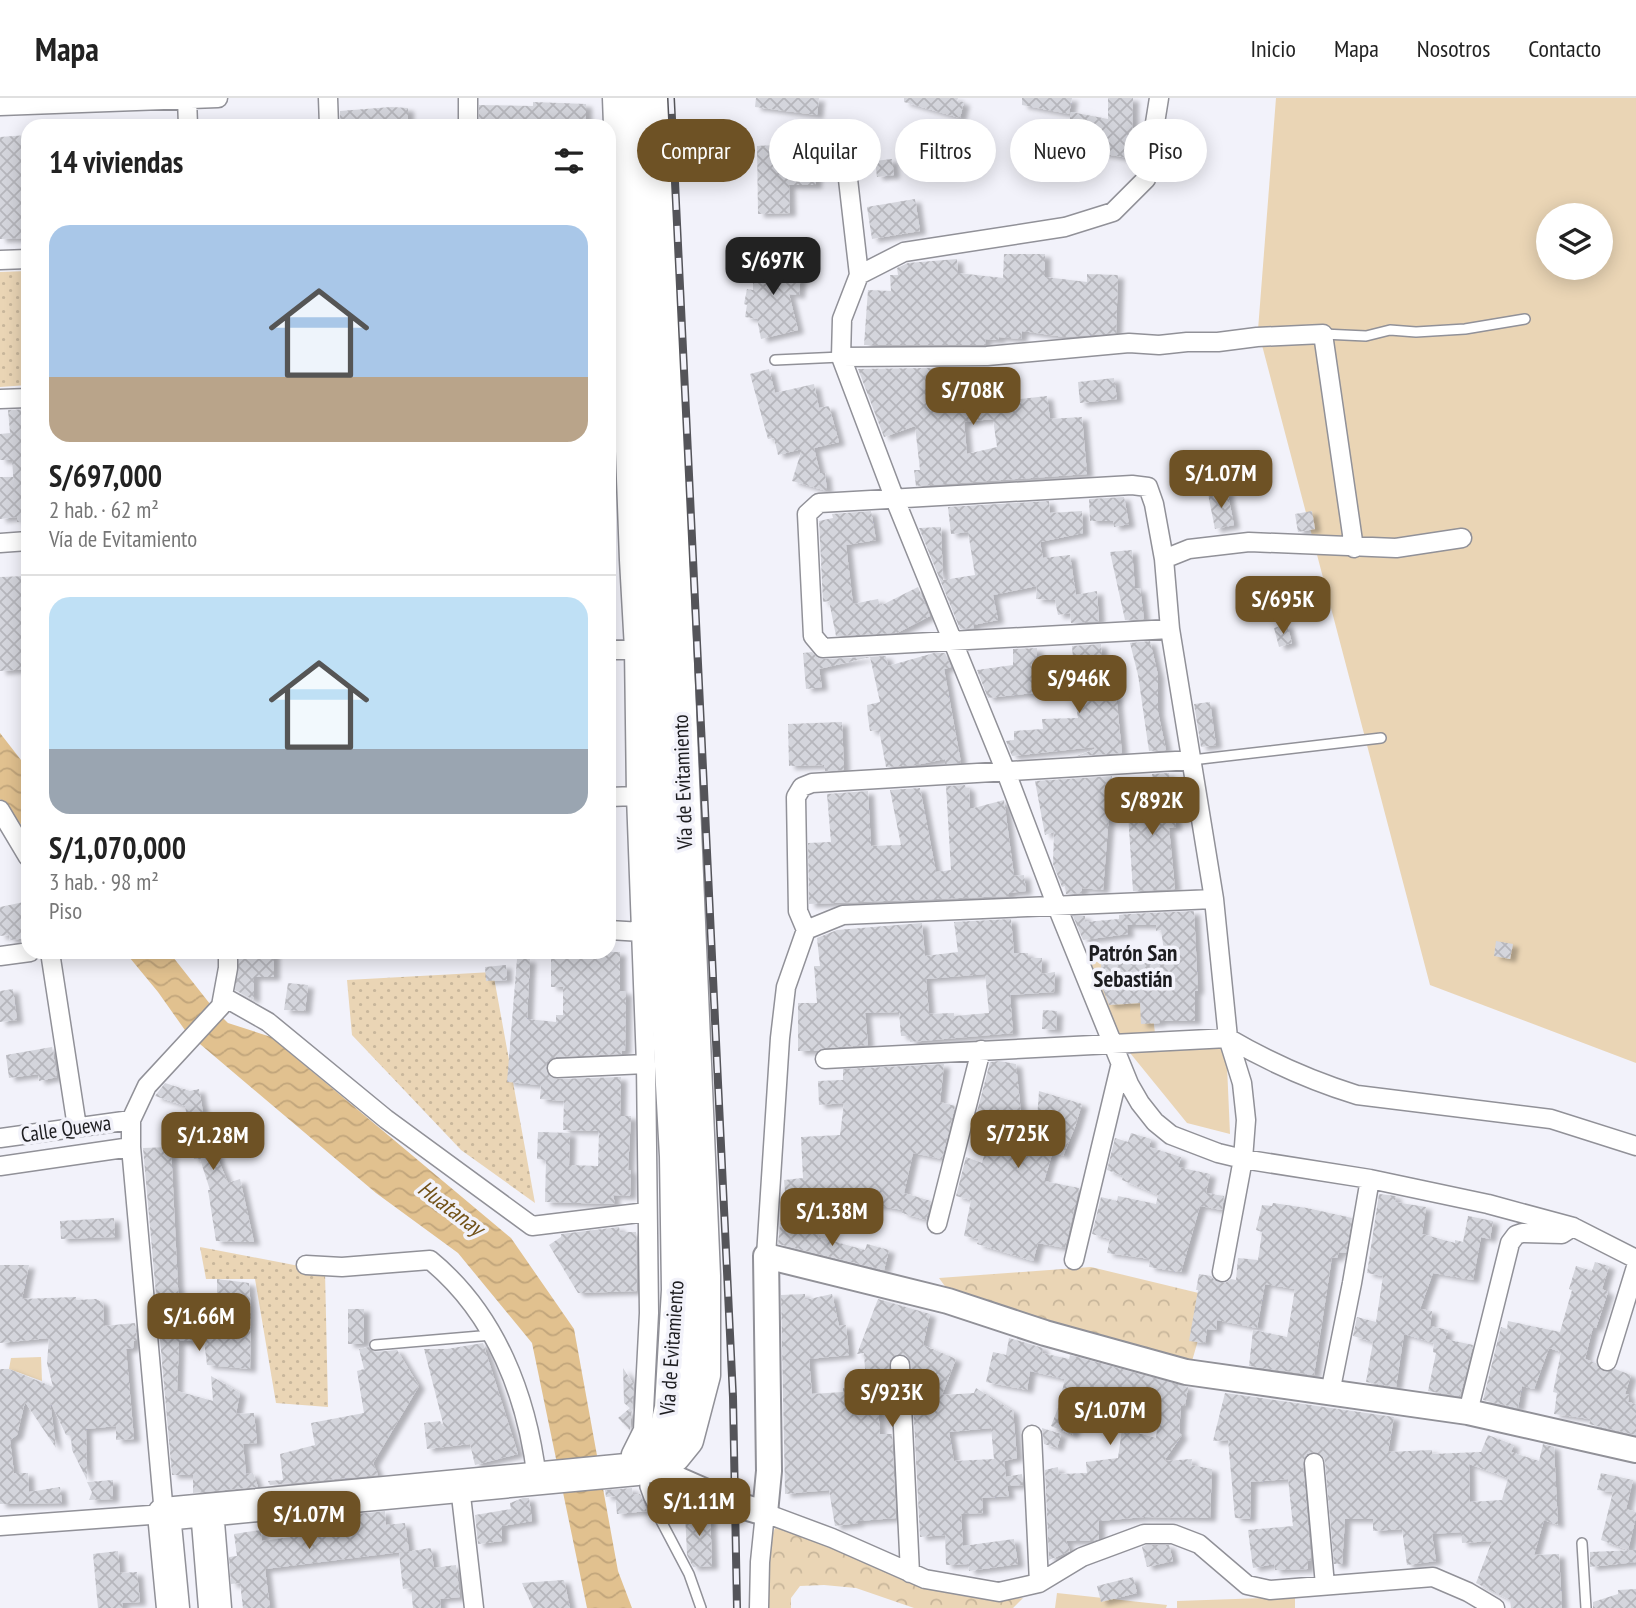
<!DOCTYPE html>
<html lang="es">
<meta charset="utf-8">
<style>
:root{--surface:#fff;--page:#f2f2f2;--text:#222;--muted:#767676;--line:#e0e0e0;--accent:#6e5225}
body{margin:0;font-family:"PT Sans Narrow",sans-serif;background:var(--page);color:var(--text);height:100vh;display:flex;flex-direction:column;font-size:26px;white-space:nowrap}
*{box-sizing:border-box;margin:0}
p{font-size:23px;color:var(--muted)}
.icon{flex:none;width:38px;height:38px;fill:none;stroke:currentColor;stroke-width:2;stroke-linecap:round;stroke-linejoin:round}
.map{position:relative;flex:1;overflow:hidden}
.sheet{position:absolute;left:21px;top:21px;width:595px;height:840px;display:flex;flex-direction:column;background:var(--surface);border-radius:21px;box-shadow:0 4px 18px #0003}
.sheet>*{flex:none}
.guide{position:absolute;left:637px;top:21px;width:665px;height:63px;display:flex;gap:14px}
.tools{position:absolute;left:1536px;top:105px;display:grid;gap:14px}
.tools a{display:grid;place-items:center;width:77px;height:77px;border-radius:50%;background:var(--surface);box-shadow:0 4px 18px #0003;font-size:35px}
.price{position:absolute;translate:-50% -60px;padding:0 16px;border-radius:14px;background:var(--accent);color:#fff;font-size:23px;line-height:46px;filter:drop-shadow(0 2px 4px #0008)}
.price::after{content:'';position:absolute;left:50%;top:42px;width:21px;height:16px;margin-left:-10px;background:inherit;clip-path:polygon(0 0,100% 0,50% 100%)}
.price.on{background:#222;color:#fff}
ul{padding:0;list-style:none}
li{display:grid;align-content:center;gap:14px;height:371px;padding:0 28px}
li+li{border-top:2px solid var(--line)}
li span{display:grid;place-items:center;height:217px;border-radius:21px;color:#555}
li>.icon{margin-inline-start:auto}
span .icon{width:126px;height:126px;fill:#fffc;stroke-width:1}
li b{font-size:30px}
h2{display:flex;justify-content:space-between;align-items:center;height:84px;padding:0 28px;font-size:30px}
.tag{padding:0 24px;border-radius:32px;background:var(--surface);box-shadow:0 4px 18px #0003;font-size:24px;line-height:63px}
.tag.on{background:var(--accent);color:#fff}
header{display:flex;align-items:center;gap:42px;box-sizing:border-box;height:98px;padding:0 35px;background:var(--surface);border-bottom:2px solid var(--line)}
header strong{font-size:33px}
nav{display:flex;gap:38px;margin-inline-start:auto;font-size:24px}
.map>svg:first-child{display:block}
.grass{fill:#ead5b5;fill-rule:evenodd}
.forest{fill:url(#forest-crowns)}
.park{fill:url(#park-dots)}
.water{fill:url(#water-waves)}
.building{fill:url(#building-cross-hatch);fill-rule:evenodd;filter:url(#shadow)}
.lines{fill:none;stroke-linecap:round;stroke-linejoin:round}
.lane-casing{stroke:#919198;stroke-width:12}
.street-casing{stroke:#919198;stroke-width:21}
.secondary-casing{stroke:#919198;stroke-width:28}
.highway-casing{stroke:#919198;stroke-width:35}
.lane{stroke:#fff;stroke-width:9}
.street{stroke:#fff;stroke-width:18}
.secondary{stroke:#fff;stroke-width:24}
.highway{stroke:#fff;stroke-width:32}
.rail-casing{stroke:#545459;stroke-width:8}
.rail{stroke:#f2f2fa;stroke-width:5;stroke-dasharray:16;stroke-linecap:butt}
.labels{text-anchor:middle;stroke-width:7;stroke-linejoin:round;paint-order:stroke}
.street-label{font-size:21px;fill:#1d1d20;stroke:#f2f2fa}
.neighbourhood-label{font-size:23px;font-weight:bold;fill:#1d1d20;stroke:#f2f2fa}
.water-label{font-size:23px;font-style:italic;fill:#715117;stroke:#f2f2fa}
</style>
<header>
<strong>Mapa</strong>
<nav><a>Inicio</a><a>Mapa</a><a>Nosotros</a><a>Contacto</a></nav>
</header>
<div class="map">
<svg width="1636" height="1510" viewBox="0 0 1636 1510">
<defs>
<pattern id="forest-crowns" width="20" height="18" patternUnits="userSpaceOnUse" patternTransform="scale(1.75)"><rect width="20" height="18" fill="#ead5b5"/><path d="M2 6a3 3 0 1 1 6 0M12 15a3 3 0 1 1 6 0" fill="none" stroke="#c8b69b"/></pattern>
<pattern id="park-dots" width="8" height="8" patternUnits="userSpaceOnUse" patternTransform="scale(1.75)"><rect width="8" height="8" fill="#ead5b5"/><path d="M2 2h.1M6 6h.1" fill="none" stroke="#c8b69b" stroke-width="1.8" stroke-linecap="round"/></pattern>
<pattern id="water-waves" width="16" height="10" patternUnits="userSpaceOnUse" patternTransform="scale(1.75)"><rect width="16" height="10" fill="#e1c18f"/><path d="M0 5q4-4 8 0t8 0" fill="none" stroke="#c1a57b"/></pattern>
<pattern id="building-cross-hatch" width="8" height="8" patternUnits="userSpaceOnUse" patternTransform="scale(1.75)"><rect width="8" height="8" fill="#d4d5dc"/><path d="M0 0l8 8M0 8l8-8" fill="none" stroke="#b6b6bc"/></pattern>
<filter id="shadow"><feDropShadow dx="6" dy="3.5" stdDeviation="2" flood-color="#0004"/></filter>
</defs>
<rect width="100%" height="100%" fill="#f2f2fa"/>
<path class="grass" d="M1276,0h360v965l-206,-78 -172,-655zM1549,117h52v53h-52z
M1121,859l3,23 24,-2 7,55 -38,1 -31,-70z
M1226,945l4,91 -43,-11 -61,-75z
M41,1259l1,24 -33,-12 2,-11z
M1057,1495l110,12 -1,3h-111z
M1295,1499v11h-118v-7z"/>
<path class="forest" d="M1091,1169l120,29 -19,65 -237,-61 -16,-22z
M775,1430l24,4 199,68 25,-2 -10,10h-99l-58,-20 -32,-3 -24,1 -9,12v10h-24l3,-67z"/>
<path class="park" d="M28,173v114l-28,2v-115z
M493,874l42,231 -74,-53 -109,-115 -5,-55z
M200,1149l125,24 3,136 -52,-4 -21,-124h-49z"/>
<path class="water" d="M0,635l28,36v64l-28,-34z
M125,854h44l45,57 14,14 43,14 240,201 63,91 44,242 14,37h-45l-55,-265 -74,-90 -82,-60 -189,-160 -29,-41z"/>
<path class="building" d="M756,0h63l-2,17 -62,-8z
M904,0h54l-1,3 7,1 -4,16 -56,-16z
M1022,0h50l-3,16 -47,-9z
M1108,0h25l-1,36 -4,24 -63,-11 6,-35 37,7z
M533,4l53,2v22h-107v-21l54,1z
M391,9l17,1v18h-68v-15z
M28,37v103l-28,1v-102z
M815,45l1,42h-27l1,28 -32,1 -1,-68z
M892,61l2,16 -17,2 -2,-16z
M915,101l5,32 -48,8 -5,-32z
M1004,156h41v23l42,5v-8l31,1 -2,58 -51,4 -43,-6 -1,8 -22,-2v3l-14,-1 1,6h-122l4,-55 23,1 -1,-16h8l-1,-7 11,-5 49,-4 1,14 45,5z
M753,162h40l2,12 6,1 -2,22 -10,-1 9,36 -37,9 -4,-20 -12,-2 2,-12 -3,-1 3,-15 6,1z
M989,269l5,35 53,-6 3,23 32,-2 5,57 -171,12 -2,-16h6l-5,-44 -31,11 -26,-68zM993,321l4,28 -30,7 -3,-32z
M769,271l6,24 39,-9 5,24 10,-2 10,36 -25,6 6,25h5l2,18 -35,-10 10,-32 -24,6 -4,-17 -6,1 -18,-65z
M1114,280l3,21 -37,4 -2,-21z
M28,311v113h-11v-5l-17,2v-42h13l2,22 -3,-39h-12v-26l10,-1 -2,-23z
M1227,392l7,35 -19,4 -7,-35z
M1124,399l5,27 -15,3 -1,-6h-23l-1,-22z
M1049,403l1,12 32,-2 1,22 -43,9 3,16 27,-3 6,40 21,-4 2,30 -28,2 -1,-10 -12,2 -3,-15 -19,-1 1,-13 -44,9 5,25 -25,5 1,3 -14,1 -41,-101 22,-1 2,53 32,-5 -7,-43 -17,2 -3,-27z
M871,413l5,29 -30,5 7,59 25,-5 2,7 38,-19 12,29 -33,17 -61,3 -7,-35 -6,1 -4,-81 14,-3 -1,-4z
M1312,413l3,18 -17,3 -3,-18z
M1132,452l3,39 5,-1 4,31 -19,1 -15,-68z
M28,478v93l-28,2v-94z
M1287,526l5,19 -13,4 -5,-19z
M1150,543l8,34v37l8,38 -17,1 -11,-76 -8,-32z
M1101,546l4,52 11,-2 6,59 -45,3 18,-7 -1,-2 -82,9 -6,-15 8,-1v-9l29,-2 -1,-10 36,-1 -6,-35h3l-3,-37z
M1037,550v24l3,-1 3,21 -55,6 -11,-28 36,-5v-16z
M812,554l6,6 6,1 62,-3 2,10 46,-13h11l6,14 -7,2 17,94 -16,1v-5l-29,6 -30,2 -7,-37 -9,1 -2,-13 -1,-13 13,-3 -10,-45 -51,12 3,18 -16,2 -3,-36z
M1210,604l6,43 -15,2 -7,-43z
M842,624l2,48 -19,1 -1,-6 -35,1 -1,-42z
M1169,675l7,54 -7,1 6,61 -42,2 -6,-93 28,-3 -3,-21z
M1112,678l-9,114 -21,-2v5l-16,1 -1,-8 -3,1 -9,-23 1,-32 -9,3 -10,-54z
M965,687l1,3h3l1,21 34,-9 10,76 10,-1 2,16 -17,2v3l-200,8 -1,-61 23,-1 -4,-48 41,-3 3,55 30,-1 -11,-55 30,-2 16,84 15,-2 -5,-84z
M24,804l4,36 -18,2 -1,-5 -9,1v-29z
M1194,813l4,80h-3v30h-36l1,2 -19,1 -1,-21 -31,2 -7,-18 -1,-24 29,-6 1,7 27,-2v-10l6,-1 -3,-21 -5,1v-6h-29l1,9 -45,6 -10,-24h12v6l34,-3v-4l10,-1z
M1011,821l3,34h14v5h14l-1,16 14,-2 -1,20 -44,3 3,38 -103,9v-6h-9l-2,-24 -34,1 3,32 -44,3 -7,3h-19v-48h19l-3,-37h6l-3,-28 20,-8 85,-7 3,33 33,-4 -4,-30zM985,876l4,39 -35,3v-3l-25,1 -3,-35z
M1496,843l17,3 -3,15 -16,-3z
M239,854h35v25h-20v23l-19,-10z
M551,854h69v39h6l-1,60h-3v3l-66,3 -9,5 -1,6 2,7 9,4 64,-2 -1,39h11l-3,54h3l-1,26 -17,-1 2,9 -70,-2 1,-42 -9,-1 1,-27 32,1 -1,32 29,1 1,-35 -36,-1 1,-29 -24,-2 1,-14 -34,-3 10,-123h13l-3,60 29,3v-7h7v-28h-12z
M506,867l1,15 -21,1 -1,-14z
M288,885l20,2 -3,26 -21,-1z
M13,891l4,31 -17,2v-31z
M1043,912l14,1 -1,19 -14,-1z
M52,949l5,30 -18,4 -1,-7 -29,4 -3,-23z
M999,963l17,3 7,69h13l3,-42 43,13 -7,23 -12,29 -10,-5 -9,30 35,7 -14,60 -27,-5 -5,18 -56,-17 2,-5 -15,-3 7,-36 -15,-4 10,-39 16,6 9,-31 -18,-5 17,-65z
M944,966l-4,38 15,4 -13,53 -29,-6 -9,40 27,8 -5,19 -24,-7 1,-3 -38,-7 -1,6 -78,-5 -2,-24 19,-2 -2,-41 39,-2 4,-32 -25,2 -1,-24 25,-1v-11z
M165,985l25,8 9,-2 10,58h4l15,36 12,-4 14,63 -38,-1 -8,-51h2l-10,-31h-6l-9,-53 -30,-10z
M1131,1035l20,6 -2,8 32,10 -3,10 32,7 -4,19 18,3 -2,14 -22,-4 -19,66 -32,-5 1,-8 -43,-6 3,-14 -18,-5 9,-37 16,4 1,-5 38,8 2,-9 -36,-15 1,-4 -16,-6 8,-32 13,4z
M171,1049l8,160 38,-2v-26l32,4 2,27 -1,59 -43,-4 -3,-25 -25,1 -2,50 36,10 -2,-25 29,17 -4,21 18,-1 3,30 -14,1 3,30 7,-1 5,14 -65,6v-18h-21l-29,-327z
M1379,1096l17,2 -1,6 31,5 -4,27 33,9v-3l8,2 5,-26 25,5 -3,18 -9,-2 -8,43 -40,-7 -13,36 12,2 -2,15 18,4 -3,9 28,6 -13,51 -32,-5 8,-38 -3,-1 1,-9 -30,-9 -8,53 -30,-5 7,-40 -20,-6 4,-19 19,5 7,-46 -16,-3z
M1273,1105l34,5 45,10 -6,35 -7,-1 -2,6 -5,-1 -18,118 -65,-9 4,-36 34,7 8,-48 -30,-5 -8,44 -40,-8 -1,10 -9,-1 -2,14 -16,-2 9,-51h-2l3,-16 12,2 4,5 10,2 6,-4 5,1 2,-22 20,2 4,-28 -6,-2 6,-25 10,1z
M114,1120l1,19 -54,2 -1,-18z
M780,1125l39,11 -1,3 47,13 2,-6 22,6 -5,20 -106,-26z
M619,1129l1,5h16l1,59 -59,2 -29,-48 12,-8v-3z
M1595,1164l14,4 -7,23 6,3 -12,36 -3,-1 -8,32 11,4 7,9 12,-3 16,6 -6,19 4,1 -1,7 8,2v31l-47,-11 2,-5 -37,-5 3,-21 -4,-1 8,-40 -12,-4 -15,41 -12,-3 -4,22 -35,-8 18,-73 6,2 1,-8 52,11 12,-42 -3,-1 7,-23 16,5z
M0,1167h29l-7,34 54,-2v3l20,-1 7,4 1,23 31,-3 2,18h-3l-1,7 -7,1 8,90 -18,1v-14l-30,3 1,51 -15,-30 -1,-14 -5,-1 -16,-34 6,47 -31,-46 -8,33 -7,5 4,33h14l1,19 31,-5 2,16 -62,1v-135h9l44,18 -6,-24 2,-25 -49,5z
M805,1196v6l27,-6 7,32 7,-1 3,30 -40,4 3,35 31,-2v-4l23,-4 -2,-31 -7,1 21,-55 52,15 -7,31 33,14 -14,36 32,-2 2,-5 37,23 4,47 -13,3 2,16 16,-3 1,11 -16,1 2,10 -27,2 1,15 -22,1 2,32 51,-7 4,25 -49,7 -1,-7 -22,1 -1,-30 -25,2 -9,-173 -6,-9 -12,1 -3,4 -1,10 -10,1 4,21 -6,1 3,41h12l4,84 -38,3v2l-23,3 -6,-36 -44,4 -4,-199zM991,1330l3,31 -40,2 -5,-29z
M348,1211h16v35h-16z
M1009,1240l34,10 -1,5 27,6 1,-4 118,32 -3,19 -4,-1 -2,28 3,2 -18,26 28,-2 -1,6 21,4 -2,49 -66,-1 -45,4v18l-7,2h-26l4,10 -21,9 -4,-90 13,-3 1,7 28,-1 -1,-11 32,-4 4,-29 34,9 4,-36 -26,-4 -7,28 -33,-8 -1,2 -14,-4 -7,19 -21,-9 7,-18 7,-29 -35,-8 -3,19 -41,-8 7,-30 13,3z
M483,1245l35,111 -43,11 -5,-21 -43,5 -3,-26 16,-2 5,10 -21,-82h23z
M369,1249l6,5 22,-2 22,36 -46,77 5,12 -108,10 -2,-4 15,-1 -3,-26 35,-9 -4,-22 53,-10 -7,-42 7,-2 -5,-20z
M623,1270l11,17 -4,45 -12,-12 12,-10 -6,-5z
M1225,1295l169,24 -6,35 44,-2v4l49,-2 7,-17 26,10 -3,7 28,9 4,-17 11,3 4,78 -14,-5 -10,35 25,-1 3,54h-51l-1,-8 -34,-17 16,-42 -30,2 -1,-11 -29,2 4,27 -29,4 -5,-36 -29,2v-12h-28l-3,45h-8l-9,-102 -2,-6 -9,-4 -7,2 -4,10 8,97 -3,-1v9l-33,1 -1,-6 -21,4 -5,-38 45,-4 -5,-47 -37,3 -1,37 -15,-1 -7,-78 -15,1zM1469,1366l39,14 -6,22 -32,2z
M1042,1330l19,6 -4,14 -13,-4z
M1601,1375l32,7 -7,29 10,3v5l-8,33 -27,-10 12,-48 -16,-2z
M113,1382v19l-24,1 3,-8 -5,-10z
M632,1390l1,7 7,-1 7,17 -30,3 -2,-18 -9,1 -1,-7z
M523,1400h6l3,23 -30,5v15l-24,3 -3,-29 36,-6 -1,-6z
M385,1413l1,14 19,-2 4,28 -144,18 5,39h-27l-3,-25 -9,1 -2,-27 8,-1 -3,-22 27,-4 1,11 29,-4 -1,-15 25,-3 2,15 42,-5 -2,-15z
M710,1413l2,55 -19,1 -6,-12 -2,-43z
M1146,1447h23l4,16 -26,6 -5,-20z
M431,1450l3,20 22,-3 4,32 -20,2 1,9h-28l-2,-20 -8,1 -4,-36z
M1636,1452v12l-46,5v-15z
M118,1453l2,22 17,-1 3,30 -18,1 1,5h-25l-5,-54z
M1133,1479l4,16 -36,9 -4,-16z
M564,1482l6,28h-37l-11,-25z
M1636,1491v19h-43v-6l25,-8v-4z"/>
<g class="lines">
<defs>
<path id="lane" d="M1323,236l43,2 24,-6 26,2 49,-3 60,-10
M775,262l66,-3
M1192,662l189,-22
M375,1247l117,-10
M644,1375l1,14 4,11 40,76 12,34
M1582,1445l4,65"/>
<path id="street" d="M187,0l1,28
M328,0l1,28
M468,0v28
M612,0l17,462 5,89 2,147 10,268 3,249 -6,117 -12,24 3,9
M0,8l218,-8
M845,55l14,122 -17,44 -1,38 53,140 112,275 50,132 73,180 11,19 15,19 16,13 47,18 25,6 127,20 118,25 85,23 63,32
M0,162l28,-1
M859,177l45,-23 161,-25 48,-15 33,-33 13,-81
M841,259l146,-1 142,-13 30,2 28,-3h31l39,-5 66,-3 31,214
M0,301l28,-1
M0,445l28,-2
M1164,461l25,-10 60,-7 147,6 66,-10
M1170,531l-347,19 -10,-12 -6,-122 12,-11 313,-18 16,2 6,17 10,55 6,70 44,270 14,139 14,45 4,37 -3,39 -21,113
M609,552l35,-1
M609,699l27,-1
M0,712l28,47
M609,832l33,2
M806,832l37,-15 371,-16
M50,854l27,175
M0,858l30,-4
M224,899l44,25 118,97 146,107 115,-14
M825,961l403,-21c41,24 84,43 129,57l194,24 85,27
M557,970l89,-4
M0,1040l131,-18
M0,1068l131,-19
M937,1126l44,-174
M766,1158l14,-218 6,-51 20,-57 -8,-19 -2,-114 6,-10 10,-4 380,-23
M1074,1162l46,-193
M306,1167l36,2 88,-7c66,54 97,136 107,219
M1607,1263l29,-94
M900,1267l10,208
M1330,1295l22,-110 18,-104
M1468,1314l42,-169 6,-8 6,-2 40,1 11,-7
M1032,1337l7,148
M1314,1365l11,122
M460,1389l14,121
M0,1428l164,-12 -33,-367v-27l16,-34 74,-80 7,-38v-16
M759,1510l1,-46 5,-49 67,25 93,41 74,13 40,-9 43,-26 62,-23h29l26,10 48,41 23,5 163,-13 35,15 27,16"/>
<path id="secondary" d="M640,1368l21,6 73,32 31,9 4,-42 -3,-215 182,45 97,32 141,39 282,40 168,38"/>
<path id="highway" d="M629,0l27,699 20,359 2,134 -7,118 -8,34 -6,9 -18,10
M207,1412l8,98
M173,1510l-9,-94 473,-45 22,-5 15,-8 13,-16 17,-65v-99l-50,-1178"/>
</defs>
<use href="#lane" class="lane-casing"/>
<use href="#street" class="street-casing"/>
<use href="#secondary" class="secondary-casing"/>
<use href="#highway" class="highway-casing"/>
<use href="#lane" class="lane"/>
<use href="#street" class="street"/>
<use href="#secondary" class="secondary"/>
<use href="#highway" class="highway"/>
<defs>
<path id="rail" d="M671,0l62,1299 4,211"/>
</defs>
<use href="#rail" class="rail-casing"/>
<use href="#rail" class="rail"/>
</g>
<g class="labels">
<g class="street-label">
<text transform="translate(683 684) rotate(-92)" y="7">Vía de Evitamiento</text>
<text transform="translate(66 1031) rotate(-8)" y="7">Calle Quewa</text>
<text transform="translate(672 1250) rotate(-86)" y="7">Vía de Evitamiento</text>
</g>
<g class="neighbourhood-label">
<text x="1133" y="863">Patrón San<tspan x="1133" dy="26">Sebastián</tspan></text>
</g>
<g class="water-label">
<text transform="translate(451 1110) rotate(37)" y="8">Huatanay</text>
</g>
</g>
</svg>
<div class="tools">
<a><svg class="icon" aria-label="layers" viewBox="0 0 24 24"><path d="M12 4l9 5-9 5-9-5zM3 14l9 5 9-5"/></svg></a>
</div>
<b class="price on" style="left:773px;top:199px">S/697K</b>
<b class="price" style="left:973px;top:329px">S/708K</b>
<b class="price" style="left:1221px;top:412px">S/1.07M</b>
<b class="price" style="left:1283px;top:538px">S/695K</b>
<b class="price" style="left:1079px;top:617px">S/946K</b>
<b class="price" style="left:1152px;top:739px">S/892K</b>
<b class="price" style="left:1018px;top:1072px">S/725K</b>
<b class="price" style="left:213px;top:1074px">S/1.28M</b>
<b class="price" style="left:832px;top:1150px">S/1.38M</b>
<b class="price" style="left:199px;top:1255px">S/1.66M</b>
<b class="price" style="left:892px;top:1331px">S/923K</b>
<b class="price" style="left:1110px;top:1349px">S/1.07M</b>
<b class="price" style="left:699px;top:1440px">S/1.11M</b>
<b class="price" style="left:309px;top:1453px">S/1.07M</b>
<div class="guide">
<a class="tag on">Comprar</a>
<a class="tag">Alquilar</a>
<a class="tag">Filtros</a>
<a class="tag">Nuevo</a>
<a class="tag">Piso</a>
</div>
<section class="sheet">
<h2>14 viviendas<svg class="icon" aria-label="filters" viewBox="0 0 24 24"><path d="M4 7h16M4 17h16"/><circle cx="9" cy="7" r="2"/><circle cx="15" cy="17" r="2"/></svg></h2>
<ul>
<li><span style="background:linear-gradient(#a9c7e8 70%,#b9a48a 0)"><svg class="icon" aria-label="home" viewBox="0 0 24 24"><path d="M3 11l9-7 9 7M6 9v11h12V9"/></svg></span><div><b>S/697,000</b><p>2 hab. · 62 m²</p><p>Vía de Evitamiento</p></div></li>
<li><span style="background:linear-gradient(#bfe0f5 70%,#9aa5b1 0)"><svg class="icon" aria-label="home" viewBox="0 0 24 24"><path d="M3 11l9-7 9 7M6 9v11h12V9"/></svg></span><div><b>S/1,070,000</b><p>3 hab. · 98 m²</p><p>Piso</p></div></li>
</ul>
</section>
</div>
